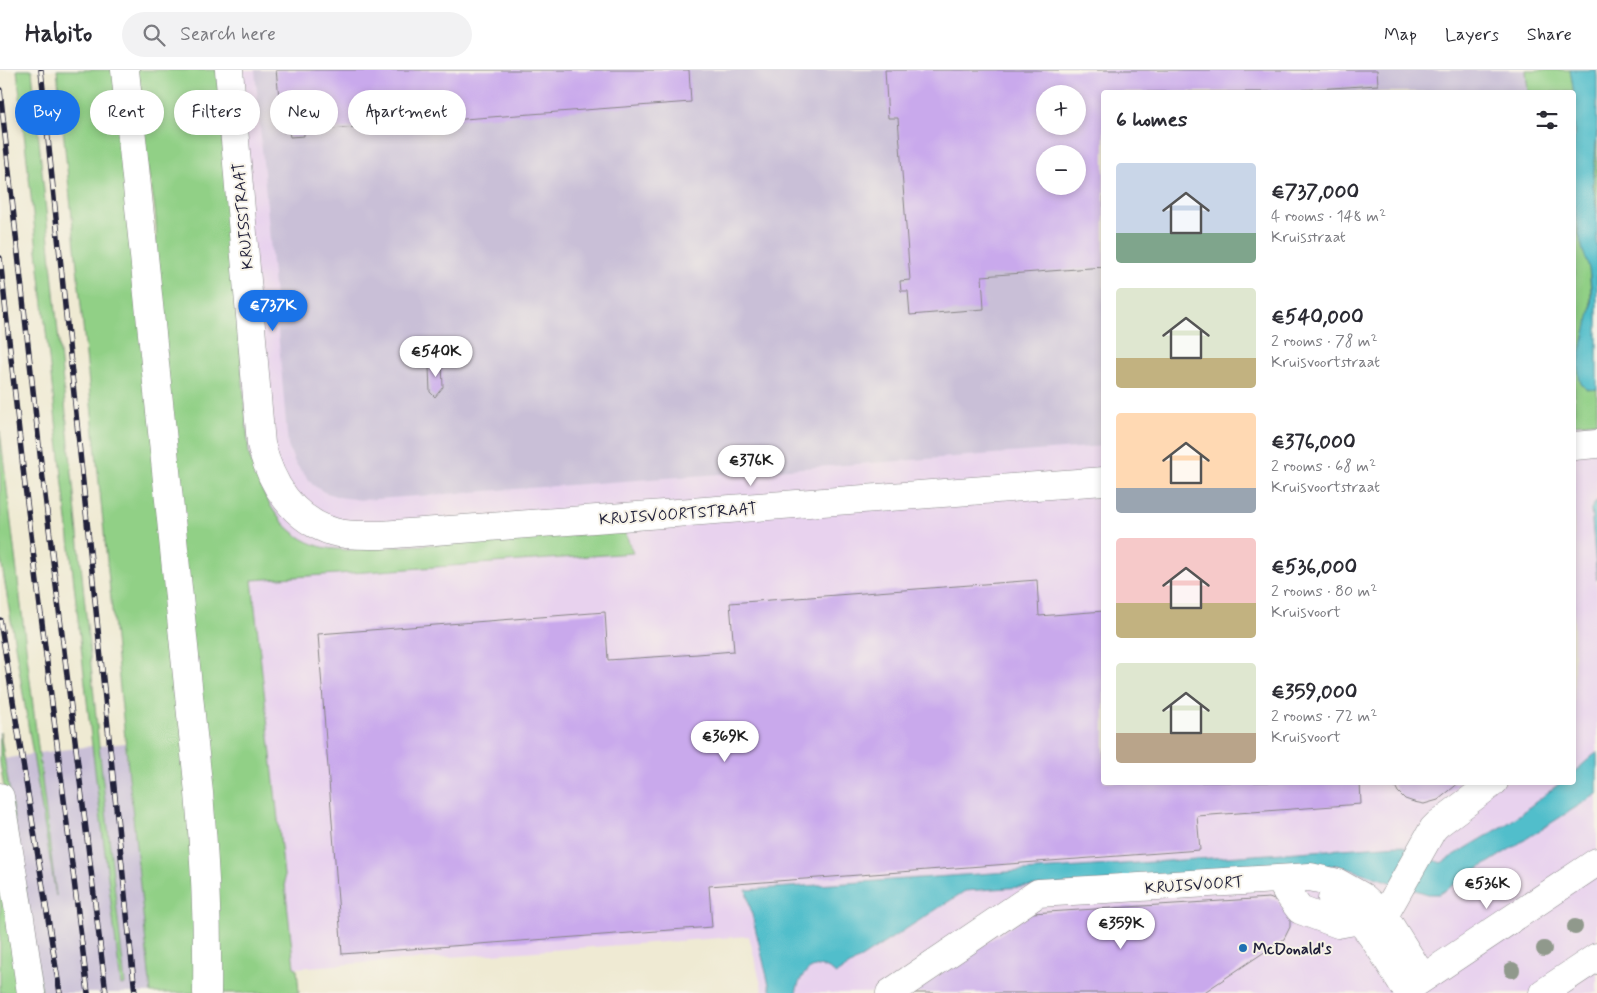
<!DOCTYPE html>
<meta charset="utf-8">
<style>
:root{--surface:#fff;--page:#f2f2f3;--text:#2b2b33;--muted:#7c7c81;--line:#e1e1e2;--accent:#1a73e8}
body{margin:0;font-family:Mynerve,sans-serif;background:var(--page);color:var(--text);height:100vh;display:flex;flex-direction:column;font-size:19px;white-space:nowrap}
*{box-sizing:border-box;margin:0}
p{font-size:16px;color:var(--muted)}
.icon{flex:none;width:28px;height:28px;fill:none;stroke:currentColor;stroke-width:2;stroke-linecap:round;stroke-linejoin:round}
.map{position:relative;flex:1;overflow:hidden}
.sheet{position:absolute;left:1101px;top:20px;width:475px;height:695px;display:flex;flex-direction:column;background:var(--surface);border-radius:5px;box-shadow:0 2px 8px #0003}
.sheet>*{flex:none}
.top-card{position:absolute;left:15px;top:20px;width:475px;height:45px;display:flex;gap:10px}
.controls{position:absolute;left:1036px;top:15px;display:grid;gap:10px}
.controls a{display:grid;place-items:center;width:50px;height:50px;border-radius:50%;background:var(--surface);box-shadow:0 2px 8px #0003;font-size:25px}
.price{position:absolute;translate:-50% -42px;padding:0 11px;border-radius:18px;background:#fff;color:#222;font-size:16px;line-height:32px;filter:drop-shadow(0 1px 2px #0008)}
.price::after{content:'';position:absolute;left:50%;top:30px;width:15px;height:11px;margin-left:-8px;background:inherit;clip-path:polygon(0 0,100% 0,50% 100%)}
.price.current{background:var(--accent);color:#fff}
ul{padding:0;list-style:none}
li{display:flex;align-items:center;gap:15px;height:125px;padding:0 15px}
li span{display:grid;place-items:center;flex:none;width:140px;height:100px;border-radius:5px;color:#555}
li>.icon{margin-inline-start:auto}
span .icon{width:60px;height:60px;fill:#fffc;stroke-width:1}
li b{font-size:21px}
h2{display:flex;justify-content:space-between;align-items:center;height:60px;padding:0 15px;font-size:21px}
.pill{padding:0 18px;border-radius:22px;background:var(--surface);box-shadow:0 2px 8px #0003;font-size:18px;line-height:45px}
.pill.current{background:var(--accent);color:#fff}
header{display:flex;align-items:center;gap:30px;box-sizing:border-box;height:70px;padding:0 25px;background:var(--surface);border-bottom:1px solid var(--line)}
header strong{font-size:24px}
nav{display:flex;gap:28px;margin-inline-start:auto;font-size:18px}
.search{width:350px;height:45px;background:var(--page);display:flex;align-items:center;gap:12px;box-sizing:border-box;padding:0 18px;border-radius:28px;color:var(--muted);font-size:19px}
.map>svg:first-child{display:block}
.built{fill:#e8d2ee;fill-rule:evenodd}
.industrial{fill:#c9bfd7;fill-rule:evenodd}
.green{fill:#91d086;stroke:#5a7960}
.water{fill:#51becb;stroke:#3a7083}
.building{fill:#c9a9ec;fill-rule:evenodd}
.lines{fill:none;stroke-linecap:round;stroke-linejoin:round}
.minor-casing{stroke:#888687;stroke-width:29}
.minor{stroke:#fff;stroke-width:28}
.rail-casing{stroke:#22223b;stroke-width:5.5}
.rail{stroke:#f7f3e8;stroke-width:4;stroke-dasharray:11;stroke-linecap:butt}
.tree{fill:#90998c}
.poi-dot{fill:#1f6fb2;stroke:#f7f3e8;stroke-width:2}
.labels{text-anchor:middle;stroke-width:4;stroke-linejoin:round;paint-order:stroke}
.street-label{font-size:16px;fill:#22223b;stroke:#f7f3e8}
.poi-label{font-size:16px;font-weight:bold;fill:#22223b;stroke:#f7f3e8;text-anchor:start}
</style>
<header>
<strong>Habito</strong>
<div class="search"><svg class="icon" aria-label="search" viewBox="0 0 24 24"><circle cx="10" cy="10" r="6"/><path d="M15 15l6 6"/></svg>Search here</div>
<nav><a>Map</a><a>Layers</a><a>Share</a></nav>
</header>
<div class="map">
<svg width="1597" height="923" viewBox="0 0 1597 923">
<rect width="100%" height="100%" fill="#f7f3e8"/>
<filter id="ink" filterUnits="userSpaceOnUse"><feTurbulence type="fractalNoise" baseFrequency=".02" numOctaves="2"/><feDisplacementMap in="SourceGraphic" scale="10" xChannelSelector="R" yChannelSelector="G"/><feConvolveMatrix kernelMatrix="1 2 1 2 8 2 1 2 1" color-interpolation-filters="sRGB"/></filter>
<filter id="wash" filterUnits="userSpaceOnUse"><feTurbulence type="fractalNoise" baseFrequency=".0096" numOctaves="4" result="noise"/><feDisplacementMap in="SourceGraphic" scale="20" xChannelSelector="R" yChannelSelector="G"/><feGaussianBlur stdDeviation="1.12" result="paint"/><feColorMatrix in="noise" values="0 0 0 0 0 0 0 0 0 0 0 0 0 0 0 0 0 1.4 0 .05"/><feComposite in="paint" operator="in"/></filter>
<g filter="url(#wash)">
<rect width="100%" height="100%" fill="#efead3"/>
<path class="built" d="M205,0h1392v923h-834l-14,-57 -455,32 -42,-388zM1104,22h470v690h-470zM1045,24h33v32h-33zM1045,84h33v32h-33z"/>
<path class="industrial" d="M255,0h1276l1,22h-428v354l-742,54 -23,-3 -15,-5 -11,-7 -18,-22 -7,-17zM1045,24h33v32h-33zM1045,84h33v32h-33z
M125,673l26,250h-109l-38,-234 29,-5 21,123 -15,-124 53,-7 29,238h4l-26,-238z"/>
<path class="green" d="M17,0h15l67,676 26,238 -4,1 -29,-239z
M57,0h63l45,431 37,492h-51z
M131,0h86l32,384c10,36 29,78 67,91 10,4 21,4 31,5l272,-18h6l8,21 -381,27 42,387 3,1 2,25h-88l-56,-735c3,-26 1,-51 -5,-76z
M1526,0h44l5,26 -1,39v-43h-46z
M1597,61v82c-6,-28 -2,-55 0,-82z
M1574,135l4,27 11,34 2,27 -1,27 -9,34 15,36 1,-1v33l-23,2z
M0,361l56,465 -56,-343z
M0,662l42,261h-5l-37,-231z
M0,762l25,161h-25z"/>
<path class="water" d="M1570,0h26l1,6v55l-4,53 4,29v176c-37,8 -7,-66 -6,-82 1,-13 0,-26 -2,-38 -1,-6 -4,-12 -6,-18 -4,-15 -7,-30 -9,-45 -5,-45 6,-91 -4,-136z
M1597,430v80l-6,-71z
M1597,682v42l-158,100h-11l-91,-29 -372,26 -129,83c-19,-17 -36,-3 -40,19h-25l-25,-103 654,-45 41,18 69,-41 50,-39 14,-1v-10z"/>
<g id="blocks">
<path class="building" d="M276,0h413l2,32 -387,29v5l-14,1 -1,-5h-6z
M885,0h492l1,15 -108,7h-166v175l-122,9 2,33 -74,6 -2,-24h-7l-1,-10 10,-1 -12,-162h-10zM1045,24h33v32h-33zM1045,84h33v32h-33z
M436,290l6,4 1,23 -8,10 -5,-5 -1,-24z
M1037,510l2,36 65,-5v171h256l1,22 -164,12 3,34 -491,36 3,41 -370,27 -24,-320 287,-22 3,48 90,-6 36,-3 -4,-48z
M1393,712h67l-22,18 -14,4 -10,-2 -9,-3 -7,-7z
M1269,828l8,3 13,17v9l-6,12 -81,54h-291l120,-80z"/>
</g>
</g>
<g filter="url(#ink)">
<use href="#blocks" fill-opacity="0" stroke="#888687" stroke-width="1"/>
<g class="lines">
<defs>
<path id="minor" d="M125,0l74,723c6,67 9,133 8,200
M229,0l32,374c10,40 32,76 73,88 15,4 32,3 47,3l723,-54
M1574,376l23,-2
M0,727l20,121 11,75
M1286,821l14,19 38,14 22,-4
M1332,829c30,12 56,63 74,90
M1384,846l49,-87 5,-5 56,-42
M1407,919l190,-127
M890,923l148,-100 272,-16 28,6 25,14 21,19 39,62
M1543,923l54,-36"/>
</defs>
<use href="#minor" class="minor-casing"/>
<use href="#minor" class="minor"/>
<defs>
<path id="rail" d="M41,0l94,923
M0,20l41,373 65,530
M0,188l25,228 63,507
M0,550l60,373"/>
</defs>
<use href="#rail" class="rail-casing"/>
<use href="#rail" class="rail"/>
</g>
<g class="tree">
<circle cx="1575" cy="857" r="8"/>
<circle cx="1544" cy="879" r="8"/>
<circle cx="1512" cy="900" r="8"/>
</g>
</g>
<circle class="poi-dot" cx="1243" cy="878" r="5"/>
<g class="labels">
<g class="street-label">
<text transform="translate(242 146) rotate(-95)" y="6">KRUISSTRAAT</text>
<text transform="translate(678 443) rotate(-4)" y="6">KRUISVOORTSTRAAT</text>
<text transform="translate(1194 814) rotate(-4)" y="6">KRUISVOORT</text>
</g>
<g class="poi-label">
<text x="1253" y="884">McDonald's</text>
</g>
</g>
</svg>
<div class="controls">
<a>+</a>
<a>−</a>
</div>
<b class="price current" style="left:273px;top:262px">€737K</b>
<b class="price" style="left:436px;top:308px">€540K</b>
<b class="price" style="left:751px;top:417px">€376K</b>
<b class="price" style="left:725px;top:693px">€369K</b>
<b class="price" style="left:1487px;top:840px">€536K</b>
<b class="price" style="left:1121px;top:880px">€359K</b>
<div class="top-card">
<a class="pill current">Buy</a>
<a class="pill">Rent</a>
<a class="pill">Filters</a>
<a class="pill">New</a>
<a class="pill">Apartment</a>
</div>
<section class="sheet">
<h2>6 homes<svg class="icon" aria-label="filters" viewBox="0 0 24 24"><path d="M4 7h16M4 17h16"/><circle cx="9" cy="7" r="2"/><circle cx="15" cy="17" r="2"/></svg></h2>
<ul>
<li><span style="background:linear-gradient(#c9d6e8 70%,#7fa58c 0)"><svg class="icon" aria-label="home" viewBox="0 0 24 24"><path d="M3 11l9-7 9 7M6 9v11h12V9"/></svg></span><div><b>€737,000</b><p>4 rooms · 148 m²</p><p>Kruisstraat</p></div></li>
<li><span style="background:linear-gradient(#dfe7d0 70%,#c2b280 0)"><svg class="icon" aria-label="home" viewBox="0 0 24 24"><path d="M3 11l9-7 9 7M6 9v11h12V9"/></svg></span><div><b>€540,000</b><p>2 rooms · 78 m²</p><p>Kruisvoortstraat</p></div></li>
<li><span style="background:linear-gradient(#ffd9b3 75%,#9aa5b1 0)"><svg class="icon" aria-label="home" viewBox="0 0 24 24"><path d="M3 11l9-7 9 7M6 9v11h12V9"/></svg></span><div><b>€376,000</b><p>2 rooms · 68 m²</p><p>Kruisvoortstraat</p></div></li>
<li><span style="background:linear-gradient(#f6c9c9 65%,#c2b280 0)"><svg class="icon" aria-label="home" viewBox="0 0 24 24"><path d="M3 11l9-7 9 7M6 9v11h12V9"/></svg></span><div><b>€536,000</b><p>2 rooms · 80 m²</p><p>Kruisvoort</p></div></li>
<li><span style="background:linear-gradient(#dfe7d0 70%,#b9a48a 0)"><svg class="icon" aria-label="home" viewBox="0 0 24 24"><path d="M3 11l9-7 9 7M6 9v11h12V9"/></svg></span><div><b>€359,000</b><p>2 rooms · 72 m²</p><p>Kruisvoort</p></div></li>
</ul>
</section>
</div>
